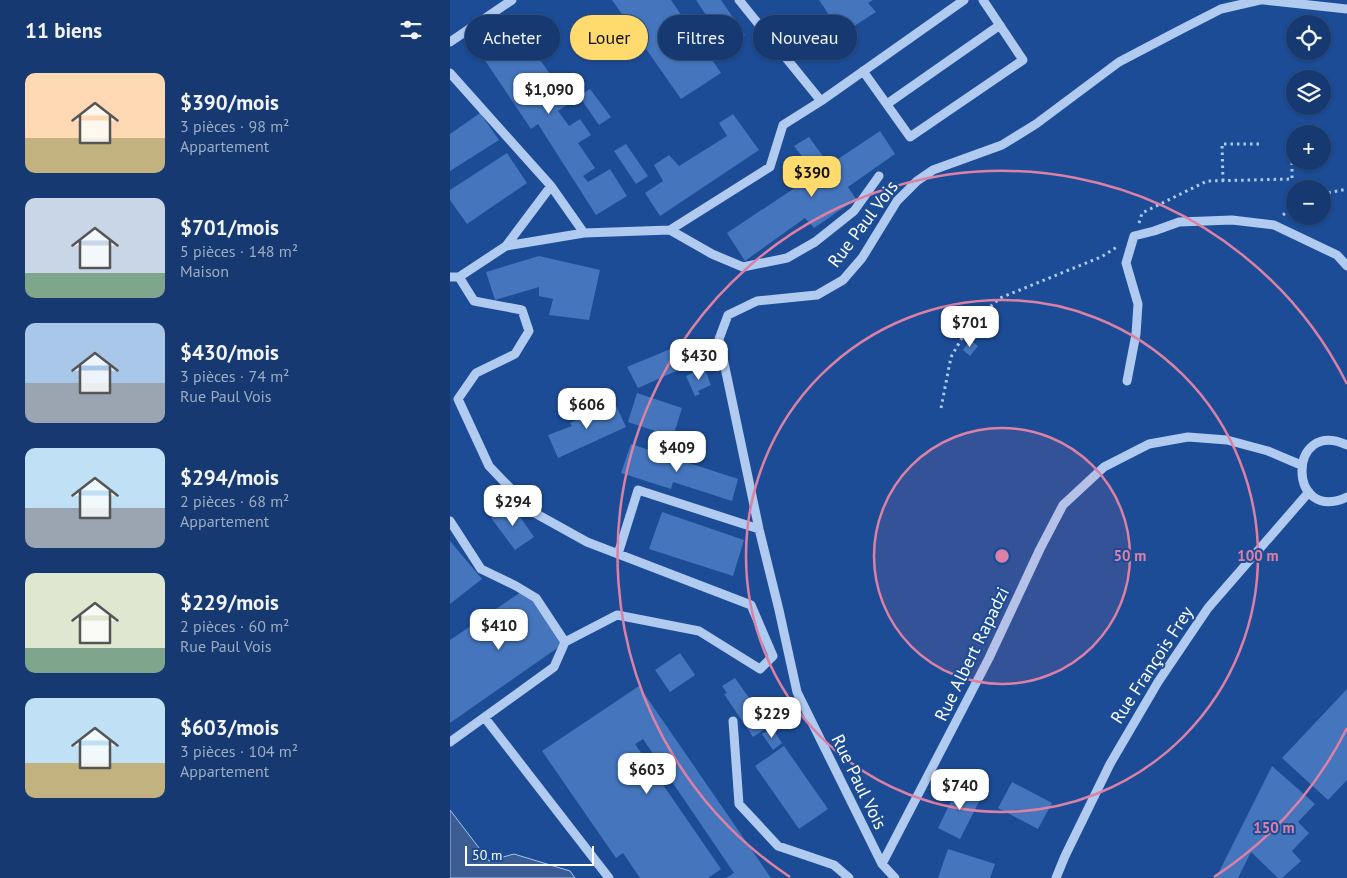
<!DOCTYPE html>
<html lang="fr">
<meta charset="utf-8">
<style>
:root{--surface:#153970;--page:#1e4075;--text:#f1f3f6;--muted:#9dacc3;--line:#345383;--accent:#ffdb6e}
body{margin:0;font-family:"PT Sans",sans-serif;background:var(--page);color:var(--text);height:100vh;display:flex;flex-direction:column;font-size:19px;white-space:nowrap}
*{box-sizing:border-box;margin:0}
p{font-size:16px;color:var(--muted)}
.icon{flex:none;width:28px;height:28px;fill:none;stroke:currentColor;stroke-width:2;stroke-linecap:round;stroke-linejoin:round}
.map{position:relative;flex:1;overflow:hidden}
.side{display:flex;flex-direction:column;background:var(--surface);width:450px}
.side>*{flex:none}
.guide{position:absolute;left:15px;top:15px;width:475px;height:45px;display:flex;gap:10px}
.buttons{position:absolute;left:836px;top:15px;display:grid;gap:10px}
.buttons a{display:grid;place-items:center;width:45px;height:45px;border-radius:50%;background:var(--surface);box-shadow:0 1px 4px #0004,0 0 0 1px var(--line);font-size:25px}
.scale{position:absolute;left:15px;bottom:12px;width:129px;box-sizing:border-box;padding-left:5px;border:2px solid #fff;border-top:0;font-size:14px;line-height:18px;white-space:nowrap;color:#fff;-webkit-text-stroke:4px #1c4c96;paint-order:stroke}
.price{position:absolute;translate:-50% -42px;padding:0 11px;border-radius:10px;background:#fff;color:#222;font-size:16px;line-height:32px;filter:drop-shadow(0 1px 2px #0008)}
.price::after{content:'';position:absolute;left:50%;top:30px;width:15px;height:11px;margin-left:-8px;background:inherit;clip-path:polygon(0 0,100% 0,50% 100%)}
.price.current{background:var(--accent);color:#111}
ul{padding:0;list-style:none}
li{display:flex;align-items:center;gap:15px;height:125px;padding:0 25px}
li span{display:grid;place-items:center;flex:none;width:140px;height:100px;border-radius:10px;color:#555}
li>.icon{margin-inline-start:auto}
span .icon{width:60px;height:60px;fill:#fffc;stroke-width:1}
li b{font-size:21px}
h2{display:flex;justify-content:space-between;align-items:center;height:60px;padding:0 25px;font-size:21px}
.pill{padding:0 18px;border-radius:22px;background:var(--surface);box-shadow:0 1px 4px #0004,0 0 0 1px var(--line);font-size:18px;line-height:45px}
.pill.current{background:var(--accent);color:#111}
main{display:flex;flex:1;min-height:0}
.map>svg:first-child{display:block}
.water{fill:#3c5d93;stroke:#a3c4f1}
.building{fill:#4475bd}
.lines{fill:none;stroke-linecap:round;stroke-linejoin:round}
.path{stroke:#b0caf0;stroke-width:3;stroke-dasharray:2.5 4;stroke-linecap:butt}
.minor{stroke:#b0caf0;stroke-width:9}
.ring{fill:none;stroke:#dd80a5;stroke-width:2.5}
.labels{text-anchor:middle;stroke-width:4;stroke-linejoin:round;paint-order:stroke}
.street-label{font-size:18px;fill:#fff;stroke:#1c4c96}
.centre{fill:#dd80a5;stroke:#1c4c96;stroke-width:2.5}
.ring-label{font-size:15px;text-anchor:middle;font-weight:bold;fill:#dd80a5;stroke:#1c4c96;stroke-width:4;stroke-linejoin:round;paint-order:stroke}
</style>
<main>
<section class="side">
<h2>11 biens<svg class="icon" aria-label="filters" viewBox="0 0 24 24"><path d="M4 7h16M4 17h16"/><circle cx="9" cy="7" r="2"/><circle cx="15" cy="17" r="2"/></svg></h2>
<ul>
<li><span style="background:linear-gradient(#ffd9b3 65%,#c2b280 0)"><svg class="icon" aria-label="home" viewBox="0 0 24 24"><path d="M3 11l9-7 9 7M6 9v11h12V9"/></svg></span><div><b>$390/mois</b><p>3 pièces · 98 m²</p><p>Appartement</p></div></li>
<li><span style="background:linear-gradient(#c9d6e8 75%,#7fa58c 0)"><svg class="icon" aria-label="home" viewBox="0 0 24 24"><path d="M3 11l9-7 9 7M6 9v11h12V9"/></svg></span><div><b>$701/mois</b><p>5 pièces · 148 m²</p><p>Maison</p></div></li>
<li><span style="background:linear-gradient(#a9c7e8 60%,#9aa5b1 0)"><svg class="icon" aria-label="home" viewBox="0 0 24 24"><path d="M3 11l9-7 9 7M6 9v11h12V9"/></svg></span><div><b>$430/mois</b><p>3 pièces · 74 m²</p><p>Rue Paul Vois</p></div></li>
<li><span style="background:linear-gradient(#bfe0f5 60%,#9aa5b1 0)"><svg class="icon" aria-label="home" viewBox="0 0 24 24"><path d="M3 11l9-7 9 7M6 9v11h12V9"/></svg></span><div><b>$294/mois</b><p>2 pièces · 68 m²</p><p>Appartement</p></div></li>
<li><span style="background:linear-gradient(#dfe7d0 75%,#7fa58c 0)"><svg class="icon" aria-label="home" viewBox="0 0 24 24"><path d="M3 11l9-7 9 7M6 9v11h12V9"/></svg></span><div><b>$229/mois</b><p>2 pièces · 60 m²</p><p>Rue Paul Vois</p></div></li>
<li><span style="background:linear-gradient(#bfe0f5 65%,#c2b280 0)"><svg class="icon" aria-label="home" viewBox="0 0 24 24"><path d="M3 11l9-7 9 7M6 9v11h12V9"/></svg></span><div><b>$603/mois</b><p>3 pièces · 104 m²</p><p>Appartement</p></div></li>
</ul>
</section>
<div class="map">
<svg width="897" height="878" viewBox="0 0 897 878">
<rect width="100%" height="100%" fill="#1c4c96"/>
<path class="water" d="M0,810l39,51 25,-7 56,17 5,7h-125z"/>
<path class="building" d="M162,0h59l50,73 -40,26z
M246,0h25l24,35 -18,12z
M369,0h54l-5,3 8,9 -25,16 -6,-10 -10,6z
M68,28l52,75 -12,8 11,15 11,-7 11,16 -13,8 17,25 -12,8 5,6 22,-13 17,27 -31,19 -58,-91 -7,5 -51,-76z
M140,89l21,28 -12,8 -20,-29z
M30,113l19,27 -49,31v-37z
M283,114l26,36 -99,66 -15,-23 18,-12 -9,-16 15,-10 10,11 48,-30 -8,-13z
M430,131l15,23 -47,33 8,12 -42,29 -9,-10 -60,43 -18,-28z
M359,137l16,22 -14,9 -17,-22z
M176,144l22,32 -12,8 -22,-33z
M57,153l20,30 -60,41 -17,-24v-10z
M89,256l61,14 -11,50 -40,-5 4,-16 -14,-3v-9l-44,13 -9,-28z
M242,340l9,20 -63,28 -11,-21z
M520,340l8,6 -8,10 -7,-6z
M254,367l7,18 -13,6 2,3 -5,2 -9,-20z
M187,393l45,15 -9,29 -45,-15z
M165,403l11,24 -68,31 -10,-23 24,-9 -2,-3z
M181,444l107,35 -6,22 -59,-19 -2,7 -50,-16z
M61,504l23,33 -19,13 -24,-32z
M212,512l82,28 -11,36 -84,-27z
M0,541l32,38 -32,25z
M77,588l39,54 -116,81v-83z
M230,653l15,22 -25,17 -15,-22z
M285,678l34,48 -16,11 -29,-43 3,-1 -5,-7z
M189,686l132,192h-45l8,-5 -91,-134 -8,5 86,125 -13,9h-68l-17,-25 -7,5 -74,-107z
M897,689v91l-19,20 -46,-42z
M322,728l10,15 -9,7 -11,-16z
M334,746l44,63 -29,20 -44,-63z
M822,766l43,38 -17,18 11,11 -17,18 9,10 -19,17h-4l-27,-26 -13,26h-22z
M562,782l40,21 -14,26 -40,-21z
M510,783l23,11 -23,45 -22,-11z
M498,849l47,15 -5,14h-52z"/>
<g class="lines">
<path class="path" d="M773,181l-1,-37h38
M872,194l25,-5
M833,215l12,-10
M689,223l3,-10 65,-32 85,-2v-26
M491,408l10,-51 18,-31 31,-28 101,-41 16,-10"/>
<path class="minor" d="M289,0l82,101
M814,0l83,9
M0,42l62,-42
M413,71l47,66 113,-77 -40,-60
M0,73l101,113 33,47 86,-3 100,-63 13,-42 38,-24 143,-101
M437,104l113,-79
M220,230l42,24 31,13 44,-9 28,-16 39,-31 25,-35
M56,246l45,-60
M0,277h9l47,-31 78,-13
M9,277l15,24 48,9 7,21 -14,23 -39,19 -18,26 31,67 44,46 54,30 164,63 22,51 -13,13 -61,-38 -82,-16 -52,27
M677,381l9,-47 2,-30 -12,-41 8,-27 20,-5 25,-9 53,-2 42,5 63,30 10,11
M897,445c-60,-28 -60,80 0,52
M0,521l31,48 35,17 20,12 29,44 -11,25 -104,75
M168,554l20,-64 121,39
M35,718l124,160
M283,721l6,83 39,42 56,19 15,13
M432,864l107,-206 51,-109 23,-44 41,-38 45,-23 39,-7 39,3 41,11 33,14
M445,878l-13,-14 -85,-172 -18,-82 -20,-81 -40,-190 9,-24 29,-14 60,-6 26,-15 19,-22 35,-57 20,-20 16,-11 69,-25 34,-21 83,-62 59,-31 43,-22 39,-9
M606,878l9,-22 45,-92 48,-82 50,-74 101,-116"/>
</g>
<circle cx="552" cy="556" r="128" fill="#dd80a5" fill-opacity=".12"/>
<g class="ring">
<circle cx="552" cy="556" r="128"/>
<circle cx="552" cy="556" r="256"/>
<path d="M897 728A385 385 0 0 1 764 877M340 877A385 385 0 1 1 897 384"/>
</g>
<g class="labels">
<g class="street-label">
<text transform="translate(413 224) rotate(-53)" y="6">Rue Paul Vois</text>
<text transform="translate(522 654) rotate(-64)" y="6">Rue Albert Rapadzi</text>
<text transform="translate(702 665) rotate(-57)" y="6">Rue François Frey</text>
<text transform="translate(409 782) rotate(64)" y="6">Rue Paul Vois</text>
</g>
</g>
<circle cx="552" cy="556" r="8" class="centre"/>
<g class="ring-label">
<text x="680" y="561">50 m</text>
<text x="808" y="561">100 m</text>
<text x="824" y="833">150 m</text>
</g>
</svg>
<div class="buttons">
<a><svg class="icon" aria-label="locate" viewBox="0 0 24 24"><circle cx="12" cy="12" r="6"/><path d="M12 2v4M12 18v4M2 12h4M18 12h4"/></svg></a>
<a><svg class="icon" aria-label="layers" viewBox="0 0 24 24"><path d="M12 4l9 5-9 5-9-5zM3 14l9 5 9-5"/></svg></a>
<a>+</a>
<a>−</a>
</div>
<div class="scale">50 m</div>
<b class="price" style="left:99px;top:115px">$1,090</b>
<b class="price current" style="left:362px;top:198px">$390</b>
<b class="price" style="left:520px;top:348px">$701</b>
<b class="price" style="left:249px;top:381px">$430</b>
<b class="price" style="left:137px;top:430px">$606</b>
<b class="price" style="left:227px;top:473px">$409</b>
<b class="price" style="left:63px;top:527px">$294</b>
<b class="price" style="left:49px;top:651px">$410</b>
<b class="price" style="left:322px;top:739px">$229</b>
<b class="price" style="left:197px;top:795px">$603</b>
<b class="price" style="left:510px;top:811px">$740</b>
<div class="guide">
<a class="pill">Acheter</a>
<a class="pill current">Louer</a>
<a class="pill">Filtres</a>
<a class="pill">Nouveau</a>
</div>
</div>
</main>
